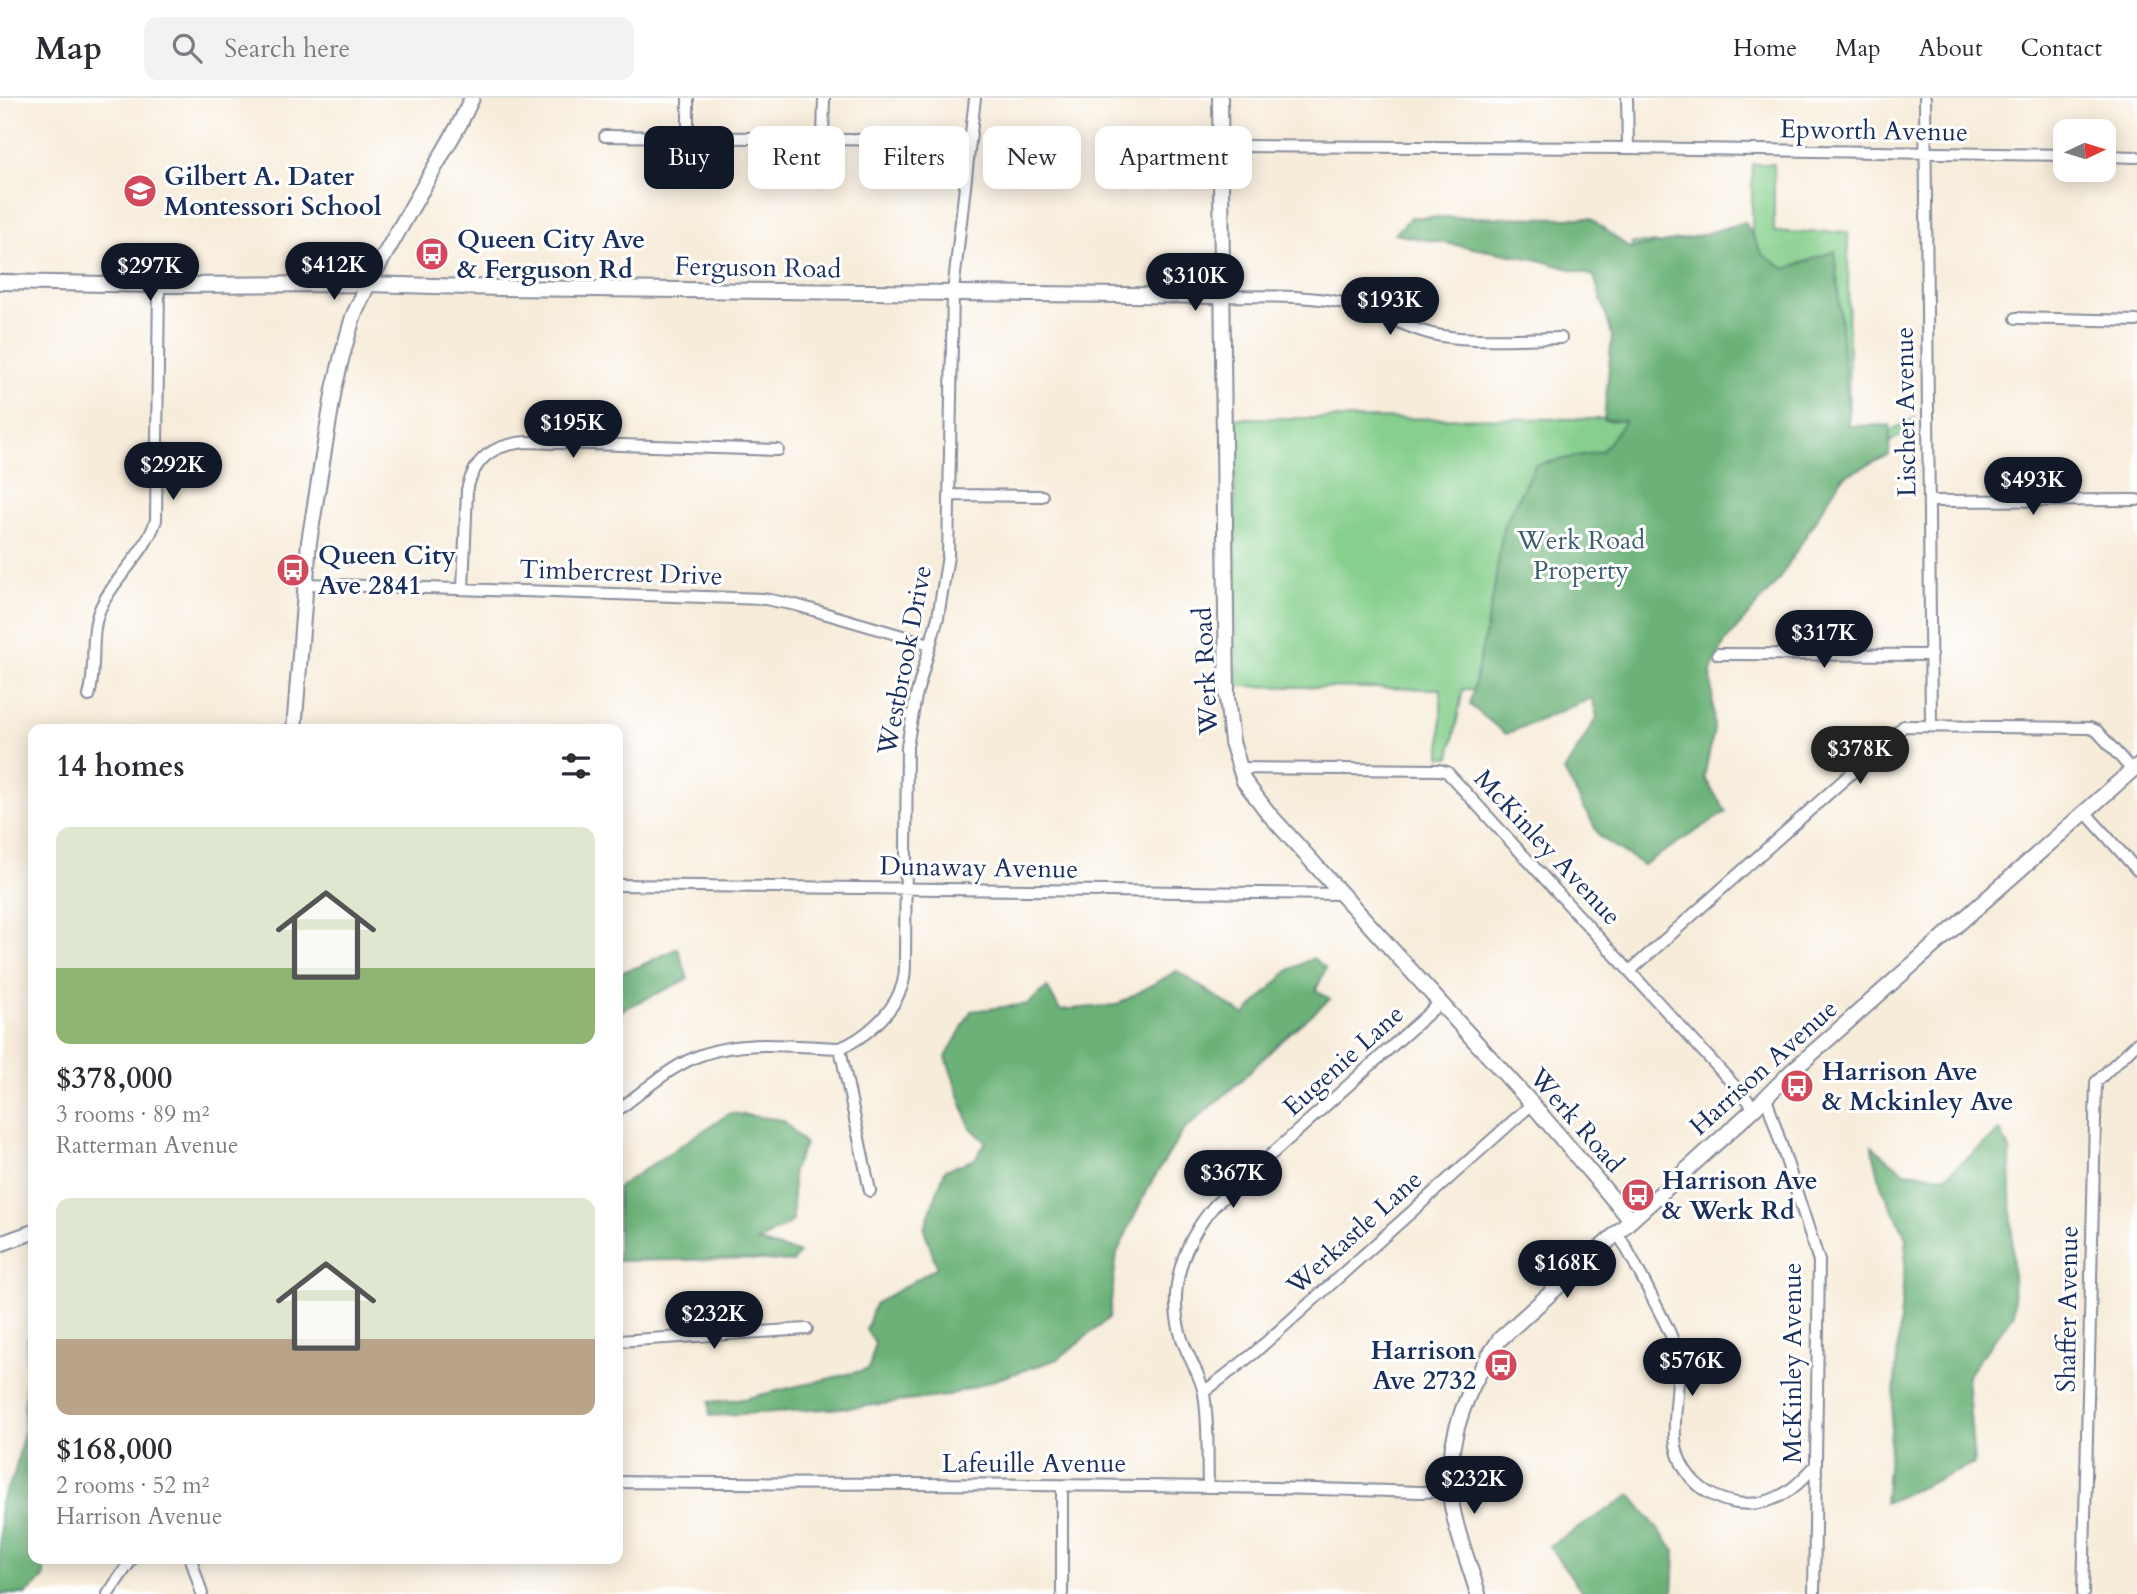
<!DOCTYPE html>
<meta charset="utf-8">
<style>
:root{--surface:#fff;--page:#f2f2f3;--text:#2b2b33;--muted:#7c7c81;--line:#e1e1e2;--accent:#111827}
body{margin:0;font-family:Cardo,serif;background:var(--page);color:var(--text);height:100vh;display:flex;flex-direction:column;font-size:26px;white-space:nowrap}
*{box-sizing:border-box;margin:0}
p{font-size:23px;color:var(--muted)}
.icon{flex:none;width:38px;height:38px;fill:none;stroke:currentColor;stroke-width:2;stroke-linecap:round;stroke-linejoin:round}
.map{position:relative;flex:1;overflow:hidden}
.panel{position:absolute;left:28px;top:626px;width:595px;height:840px;display:flex;flex-direction:column;background:var(--surface);border-radius:14px;box-shadow:0 4px 18px #0003}
.panel>*{flex:none}
.banner{position:absolute;left:644px;top:28px;width:665px;height:63px;display:flex;gap:14px}
.needle{width:46px;rotate:86deg}
.fabs{position:absolute;left:2053px;top:21px;display:grid;gap:14px}
.fabs a{display:grid;place-items:center;width:63px;height:63px;border-radius:14px;background:var(--surface);box-shadow:0 4px 18px #0003;font-size:35px}
.price{position:absolute;translate:-50% -60px;padding:0 16px;border-radius:24px;background:var(--accent);color:#fff;font-size:23px;line-height:46px;filter:drop-shadow(0 2px 4px #0008)}
.price::after{content:'';position:absolute;left:50%;top:42px;width:21px;height:16px;margin-left:-10px;background:inherit;clip-path:polygon(0 0,100% 0,50% 100%)}
.price.on{background:#222;color:#fff}
ul{padding:0;list-style:none}
li{display:grid;align-content:center;gap:14px;height:371px;padding:0 28px}
li span{display:grid;place-items:center;height:217px;border-radius:14px;color:#555}
li>.icon{margin-inline-start:auto}
span .icon{width:126px;height:126px;fill:#fffc;stroke-width:1}
li b{font-size:30px}
h2{display:flex;justify-content:space-between;align-items:center;height:84px;padding:0 28px;font-size:30px}
.pill{padding:0 24px;border-radius:14px;background:var(--surface);box-shadow:0 4px 18px #0003;font-size:24px;line-height:63px}
.pill.on{background:var(--accent);color:#fff}
header{display:flex;align-items:center;gap:42px;box-sizing:border-box;height:98px;padding:0 35px;background:var(--surface);border-bottom:2px solid var(--line)}
header strong{font-size:33px}
nav{display:flex;gap:38px;margin-inline-start:auto;font-size:24px}
.search{width:490px;height:63px;background:var(--page);display:flex;align-items:center;gap:18px;box-sizing:border-box;padding:0 24px;border-radius:14px;color:var(--muted);font-size:26px}
.map>svg:first-child{display:block}
.green{fill:#86cf8c;stroke:#507f75;stroke-width:2}
.forest{fill:#6cb278;stroke:#44706b;stroke-width:2}
.lines{fill:none;stroke-linecap:round;stroke-linejoin:round}
.street-casing{stroke:#898e9c;stroke-width:14}
.secondary-casing{stroke:#898e9c;stroke-width:18}
.street{stroke:#fff;stroke-width:10}
.secondary{stroke:#fff;stroke-width:14}
.labels{text-anchor:middle;stroke-width:6;stroke-linejoin:round;paint-order:stroke}
.street-label{font-size:26px;fill:#1b2f5e;stroke:#fff}
.poi-label{font-size:26px;font-weight:bold;fill:#1b2f5e;stroke:#fff;text-anchor:start}
.park-label{font-size:26px;fill:#3b5f6c;stroke:#fff}
</style>
<header>
<strong>Map</strong>
<div class="search"><svg class="icon" aria-label="search" viewBox="0 0 24 24"><circle cx="10" cy="10" r="6"/><path d="M15 15l6 6"/></svg>Search here</div>
<nav><a>Home</a><a>Map</a><a>About</a><a>Contact</a></nav>
</header>
<div class="map">
<svg width="2137" height="1496" viewBox="0 0 2137 1496">
<rect width="100%" height="100%" fill="#fff"/>
<filter id="ink" filterUnits="userSpaceOnUse"><feTurbulence type="fractalNoise" baseFrequency=".0143" numOctaves="2"/><feDisplacementMap in="SourceGraphic" scale="14" xChannelSelector="R" yChannelSelector="G"/><feConvolveMatrix kernelMatrix="1 2 1 2 8 2 1 2 1" color-interpolation-filters="sRGB"/></filter>
<filter id="wash" filterUnits="userSpaceOnUse"><feTurbulence type="fractalNoise" baseFrequency=".00686" numOctaves="4" result="noise"/><feDisplacementMap in="SourceGraphic" scale="28" xChannelSelector="R" yChannelSelector="G"/><feGaussianBlur stdDeviation="1.57" result="paint"/><feColorMatrix in="noise" values="0 0 0 0 0 0 0 0 0 0 0 0 0 0 0 0 0 1.4 0 .05"/><feComposite in="paint" operator="in"/></filter>
<g filter="url(#wash)">
<rect width="100%" height="100%" fill="#f7ecda"/>
<path class="green" d="M1752,66h22v68h74l1,225 30,-21 36,-18v10c-32,15 -58,35 -83,61l-135,194 -1,7 -233,-1 -13,68h-9v-68l-204,-3 -3,-268 400,1 -2,-176 120,1z"/>
<path class="forest" d="M1411,119l179,1 41,31 63,-12 51,-15 18,33 23,14 49,-18 14,175 41,-1 -1,30 -47,22 -64,104 -53,61 -14,29 3,59 -10,47 22,35 -83,53 -43,-28 -36,-66 33,-54 -5,-19 -86,36 -36,-29 23,-109 10,-69 32,-62 67,-14 23,-30 -21,-1 8,-85 -18,-59 -55,-16 -144,-26z
M678,850l10,31 -70,33v-39l20,-6z
M1313,860l13,10 -10,22 14,9 -46,39 -47,46 -54,47 -37,60 -29,62 -8,65 -51,41 -112,37 -88,11 -148,9 -1,-14 34,-3 126,-30 6,-26 -9,-13 9,-26 62,-37 -13,-38 21,-59 30,-11 11,-17 -16,-15 -24,-70 25,-46 57,-7 19,-17 13,23 56,-5 61,-34 67,44 45,-45z
M730,1015l53,7 22,24 -12,26v51l-35,21 41,11 -6,9 -50,-3 -125,2v-74z
M2000,1032l10,21 4,163 -47,62 7,88 -89,39 22,-265 -26,-52 -9,-40 32,26 42,4z
M33,1238v223h11v19l-18,16h-26v-93l14,-26 9,-39 5,-98z
M1631,1397l44,56 -2,43h-89l-35,-48z"/>
</g>
<g filter="url(#ink)">
<g class="lines">
<defs>
<path id="street" d="M1627,0l1,50
M1925,0l6,627
M605,38l365,5
M688,40v-40
M823,41l1,-41
M1221,48l407,2 437,7
M2104,58l33,1
M1222,198c45,1 91,-2 134,10 30,8 55,25 86,30 39,6 80,2 119,2
M2016,220l121,3
M950,397l92,1
M1929,403l208,-1
M305,486l460,15 31,6 134,39
M463,491l4,-99c8,-33 26,-45 59,-48l252,8
M1718,556l213,1
M89,598c8,-28 0,-61 11,-87 14,-32 45,-54 56,-89l3,-235
M1239,670l200,2 8,2 308,336
M2085,714l52,58
M618,787l721,9
M1631,872l273,-244 186,2 7,3 35,39
M840,950l30,143
M1766,1000l53,163 -5,333
M618,1012c27,-20 55,-46 86,-56 42,-15 93,-7 136,-6 23,-9 51,-33 60,-57 5,-10 5,-22 5,-33l2,-212 9,-50 22,-79 10,-61 5,-264 22,-194
M1616,1133c13,20 23,41 34,62 8,17 19,35 25,53 8,29 -2,62 0,92 3,48 54,78 98,61 17,-6 30,-20 42,-33
M618,1243l189,-12
M1204,1294l49,-38 279,-250
M618,1384c267,3 535,1 802,10l30,-1
M1208,1388c-1,-30 1,-62 -4,-92 -3,-19 -16,-36 -22,-55 -16,-48 1,-97 33,-134l225,-202
M191,1461l11,35
M108,1496l24,-35
M1062,1496v-107
M2083,1496l13,-512 41,-39"/>
<path id="secondary" d="M1220,0l7,599 5,45 12,39 25,33 263,290 98,115
M0,184l159,3 209,-1 133,4 721,8
M294,632l15,-188 25,-153 8,-33 11,-39 15,-33 92,-161 12,-25
M0,1146l33,-12
M1478,1496c-9,-32 -26,-71 -28,-104 -3,-55 20,-108 50,-151l255,-231 36,-36 346,-306"/>
</defs>
<use href="#street" class="street-casing"/>
<use href="#secondary" class="secondary-casing"/>
<use href="#street" class="street"/>
<use href="#secondary" class="secondary"/>
</g>
</g>
<defs>
<symbol id="school-disc" viewBox="-11 -11 22 22"><circle r="9.5" fill="#d1495b" stroke="#fff"/><path d="M0-5L7-2L0 1L-7-2ZM-4 1L0 2.5L4 1V4Q0 6-4 4Z" fill="#fff"/></symbol>
<symbol id="bus-disc" viewBox="-11 -11 22 22"><circle r="9.5" fill="#d1495b" stroke="#fff"/><path d="M-5-6H5V4H4V6H2V4H-2V6H-4V4H-5ZM-3.5-4V0h7V-4ZM-3.5 1.2v1.5H-2V1.2ZM2 1.2v1.5H3.5V1.2Z" fill="#fff"/></symbol>
</defs>
<g fill-rule="evenodd">
<use href="#school-disc" x="121" y="74" width="38" height="38"/>
<use href="#bus-disc" x="413" y="137" width="38" height="38"/>
<use href="#bus-disc" x="274" y="453" width="38" height="38"/>
<use href="#bus-disc" x="1778" y="969" width="38" height="38"/>
<use href="#bus-disc" x="1619" y="1078" width="38" height="38"/>
<use href="#bus-disc" x="1482" y="1248" width="38" height="38"/>
</g>
<g class="labels">
<g class="street-label">
<text transform="translate(1874 32) rotate(1)" y="9">Epworth Avenue</text>
<text transform="translate(758 169) rotate(1)" y="9">Ferguson Road</text>
<text transform="translate(1905 314) rotate(-91)" y="9">Lischer Avenue</text>
<text transform="translate(621 474) rotate(2)" y="9">Timbercrest Drive</text>
<text transform="translate(904 562) rotate(-79)" y="9">Westbrook Drive</text>
<text transform="translate(1205 573) rotate(-93)" y="9">Werk Road</text>
<text transform="translate(1548 749) rotate(47)" y="9">McKinley Avenue</text>
<text transform="translate(979 769) rotate(1)" y="9">Dunaway Avenue</text>
<text transform="translate(1343 962) rotate(-42)" y="9">Eugenie Lane</text>
<text transform="translate(1763 969) rotate(-42)" y="9">Harrison Avenue</text>
<text transform="translate(1577 1022) rotate(49)" y="9">Werk Road</text>
<text transform="translate(1354 1134) rotate(-42)" y="9">Werkastle Lane</text>
<text transform="translate(2067 1211) rotate(-89)" y="9">Shaffer Avenue</text>
<text transform="translate(1792 1265) rotate(-90)" y="9">McKinley Avenue</text>
<text x="1034" y="1374">Lafeuille Avenue</text>
</g>
<g class="poi-label">
<text x="164" y="87">Gilbert A. Dater<tspan x="164" dy="30">Montessori School</tspan></text>
<text x="457" y="150">Queen City Ave<tspan x="457" dy="30">&amp; Ferguson Rd</tspan></text>
<text x="318" y="466">Queen City<tspan x="318" dy="30">Ave 2841</tspan></text>
<text x="1822" y="982">Harrison Ave<tspan x="1822" dy="30">&amp; Mckinley Ave</tspan></text>
<text x="1662" y="1091">Harrison Ave<tspan x="1662" dy="30">&amp; Werk Rd</tspan></text>
<text x="1476" y="1261" text-anchor="end">Harrison<tspan x="1476" dy="30">Ave 2732</tspan></text>
</g>
<g class="park-label">
<text x="1581" y="451">Werk Road<tspan x="1581" dy="30">Property</tspan></text>
</g>
</g>
</svg>
<div class="fabs">
<a><svg class="needle" viewBox="-14 -14 28 28"><path d="M0-13l5 13h-10z" fill="#e53935"/><path d="M0 13l5-13h-10z" fill="#7c7c81"/></svg></a>
</div>
<b class="price" style="left:334px;top:204px">$412K</b>
<b class="price" style="left:150px;top:205px">$297K</b>
<b class="price" style="left:1195px;top:215px">$310K</b>
<b class="price" style="left:1390px;top:239px">$193K</b>
<b class="price" style="left:573px;top:362px">$195K</b>
<b class="price" style="left:173px;top:404px">$292K</b>
<b class="price" style="left:2033px;top:419px">$493K</b>
<b class="price" style="left:1824px;top:572px">$317K</b>
<b class="price on" style="left:1860px;top:688px">$378K</b>
<b class="price" style="left:1233px;top:1112px">$367K</b>
<b class="price" style="left:1567px;top:1202px">$168K</b>
<b class="price" style="left:714px;top:1253px">$232K</b>
<b class="price" style="left:1692px;top:1300px">$576K</b>
<b class="price" style="left:1474px;top:1418px">$232K</b>
<div class="banner">
<a class="pill on">Buy</a>
<a class="pill">Rent</a>
<a class="pill">Filters</a>
<a class="pill">New</a>
<a class="pill">Apartment</a>
</div>
<section class="panel">
<h2>14 homes<svg class="icon" aria-label="filters" viewBox="0 0 24 24"><path d="M4 7h16M4 17h16"/><circle cx="9" cy="7" r="2"/><circle cx="15" cy="17" r="2"/></svg></h2>
<ul>
<li><span style="background:linear-gradient(#dfe7d0 65%,#8fb573 0)"><svg class="icon" aria-label="home" viewBox="0 0 24 24"><path d="M3 11l9-7 9 7M6 9v11h12V9"/></svg></span><div><b>$378,000</b><p>3 rooms · 89 m²</p><p>Ratterman Avenue</p></div></li>
<li><span style="background:linear-gradient(#dfe7d0 65%,#b9a48a 0)"><svg class="icon" aria-label="home" viewBox="0 0 24 24"><path d="M3 11l9-7 9 7M6 9v11h12V9"/></svg></span><div><b>$168,000</b><p>2 rooms · 52 m²</p><p>Harrison Avenue</p></div></li>
</ul>
</section>
</div>
